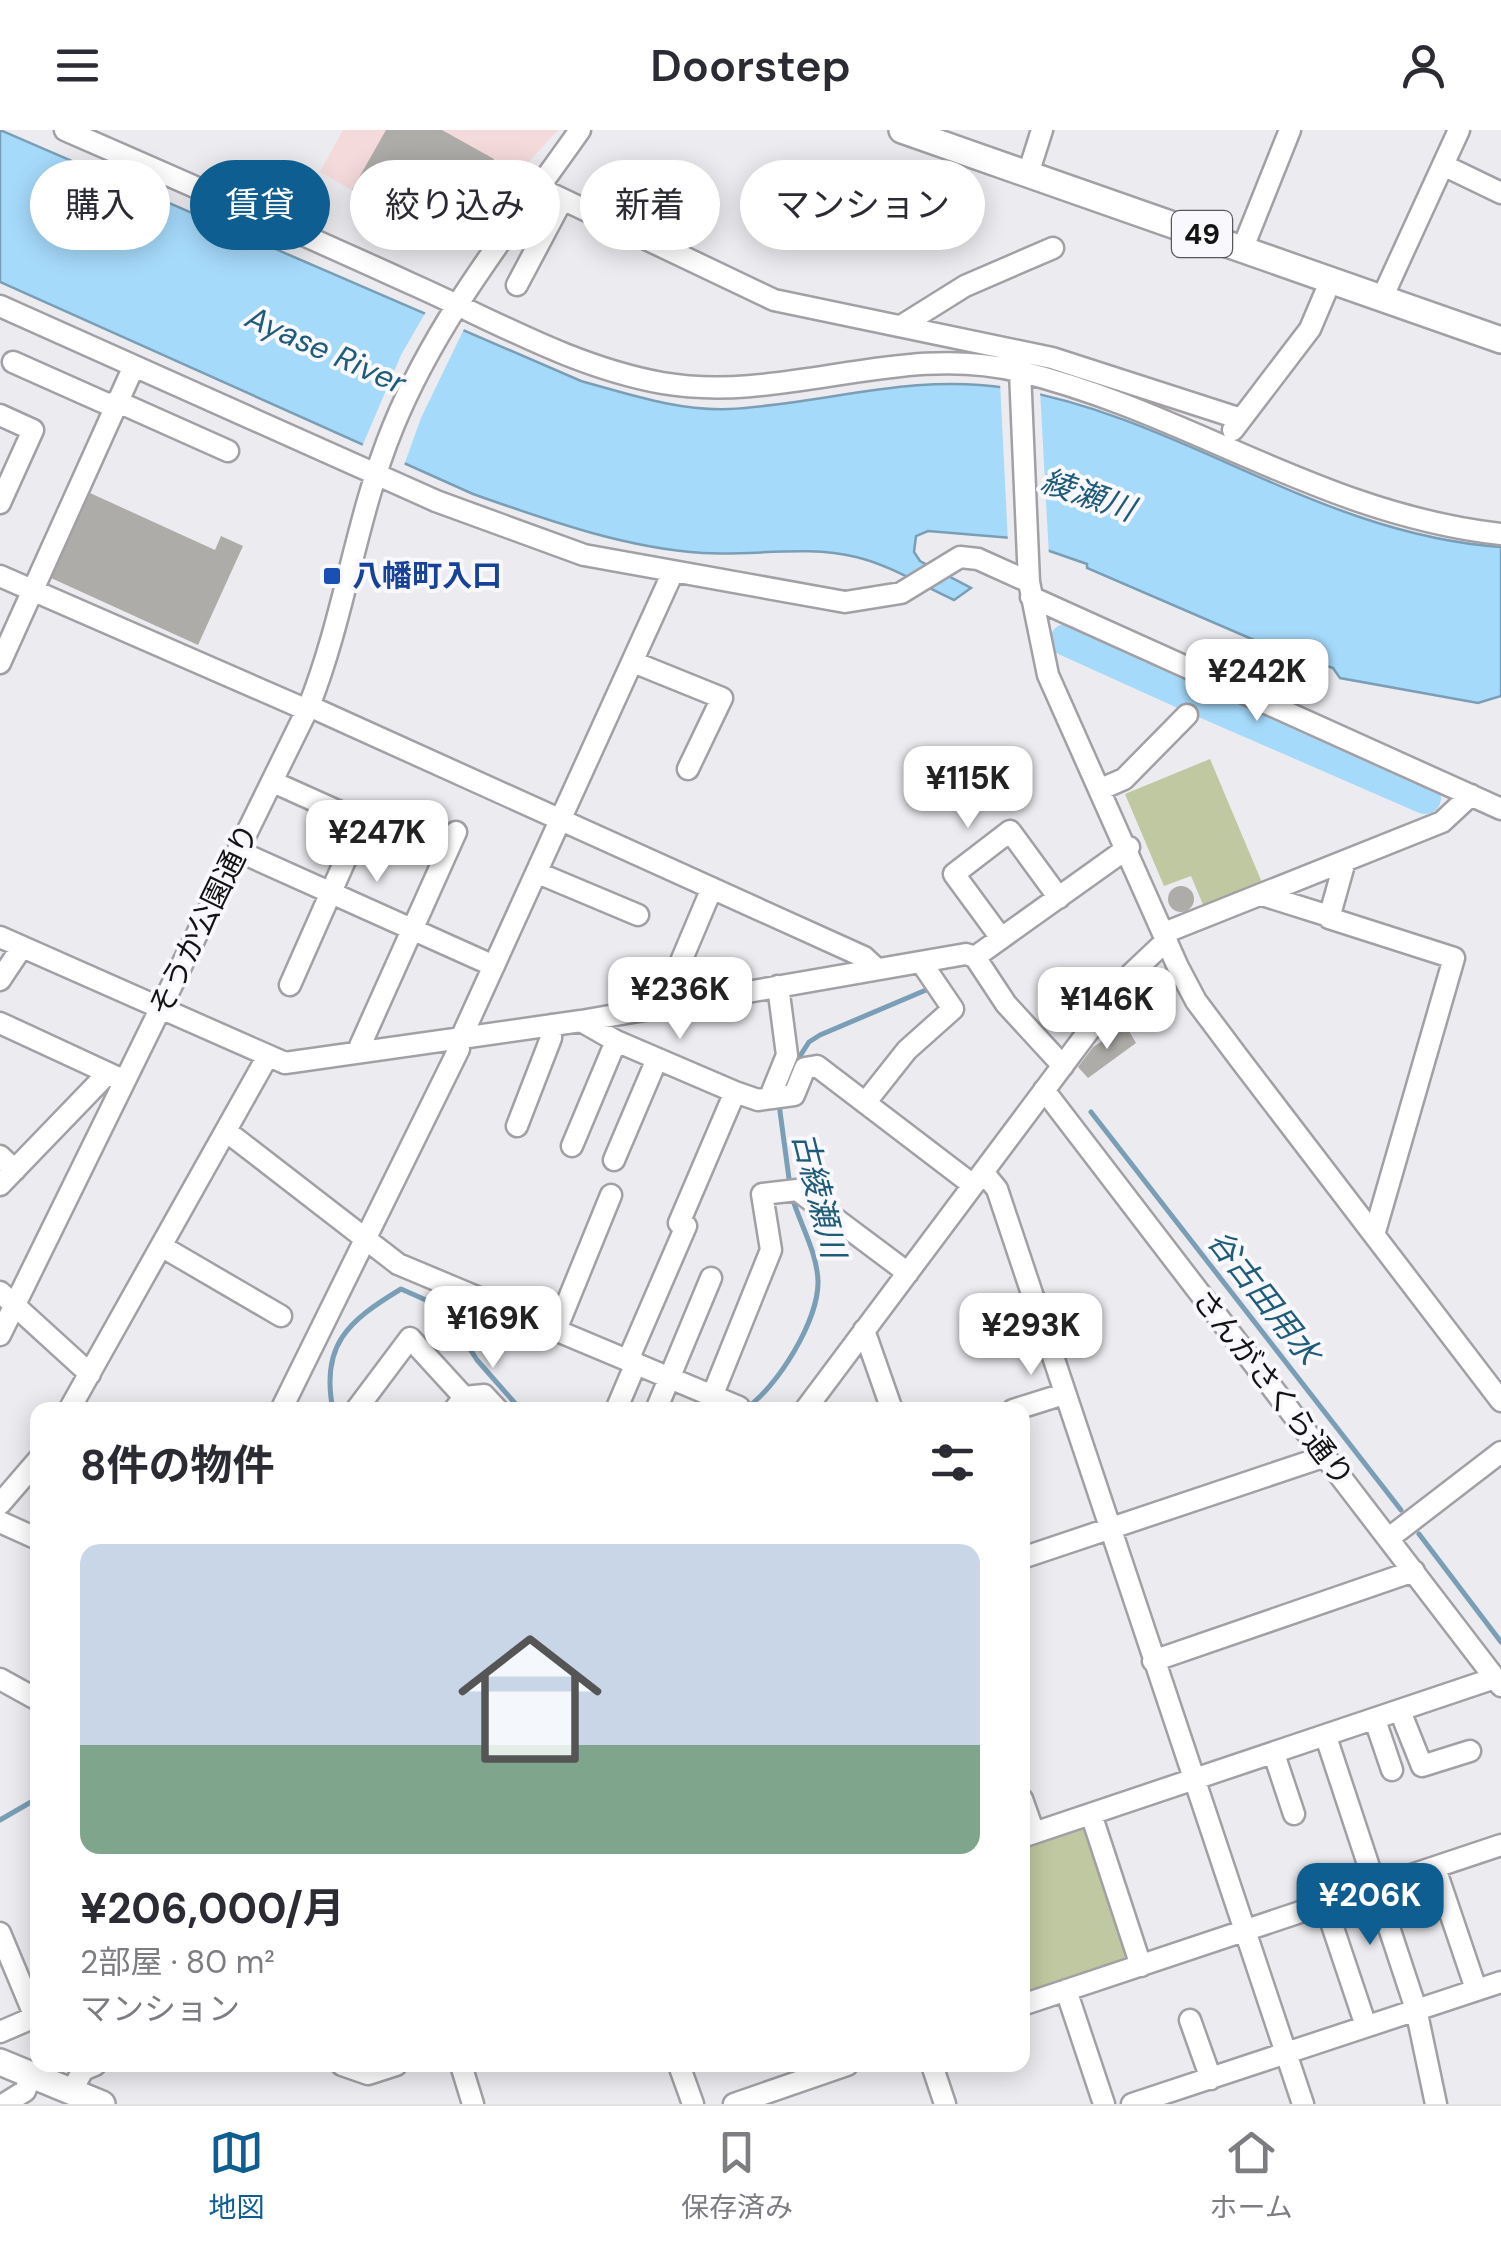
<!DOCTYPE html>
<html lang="ja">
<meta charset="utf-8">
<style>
:root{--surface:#fff;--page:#f7f7f7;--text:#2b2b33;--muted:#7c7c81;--line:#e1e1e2;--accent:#0e5e91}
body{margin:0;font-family:"DM Sans","Noto Sans JP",sans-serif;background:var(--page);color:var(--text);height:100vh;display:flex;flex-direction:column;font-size:38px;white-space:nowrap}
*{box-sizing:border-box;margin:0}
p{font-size:32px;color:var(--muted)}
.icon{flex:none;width:55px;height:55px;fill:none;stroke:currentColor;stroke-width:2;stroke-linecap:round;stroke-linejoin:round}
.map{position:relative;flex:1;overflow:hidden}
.drawer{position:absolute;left:30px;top:1272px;width:1000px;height:670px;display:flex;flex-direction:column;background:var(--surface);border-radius:20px;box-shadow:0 5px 25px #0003}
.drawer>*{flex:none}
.banner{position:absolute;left:30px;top:30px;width:1000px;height:90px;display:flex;gap:20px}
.price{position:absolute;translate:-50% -85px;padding:0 22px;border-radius:20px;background:#fff;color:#222;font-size:32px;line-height:65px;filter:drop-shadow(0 2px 5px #0008)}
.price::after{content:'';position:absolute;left:50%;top:60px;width:30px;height:22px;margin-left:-15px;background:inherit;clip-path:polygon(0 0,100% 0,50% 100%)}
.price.selected{background:var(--accent);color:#fff}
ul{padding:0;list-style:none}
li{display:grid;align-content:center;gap:20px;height:530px;padding:0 50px}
li span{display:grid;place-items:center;height:310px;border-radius:20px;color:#555}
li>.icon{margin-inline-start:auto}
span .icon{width:180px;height:180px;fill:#fffc;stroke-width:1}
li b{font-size:42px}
h2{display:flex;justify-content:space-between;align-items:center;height:120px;padding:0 50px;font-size:42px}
.chip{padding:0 35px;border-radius:45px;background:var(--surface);box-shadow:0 5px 25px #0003;font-size:35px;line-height:90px}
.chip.selected{background:var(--accent);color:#fff}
header{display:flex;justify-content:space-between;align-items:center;height:130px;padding:0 50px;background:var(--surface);font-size:45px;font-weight:600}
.dock{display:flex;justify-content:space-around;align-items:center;height:140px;border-top:2px solid var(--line);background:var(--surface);font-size:28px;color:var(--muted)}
.dock a{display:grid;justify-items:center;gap:5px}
.dock .selected{color:var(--accent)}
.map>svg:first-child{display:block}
.commercial{fill:#f5dadb}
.green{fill:#bfc8a0}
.water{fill:#a6dafb;stroke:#7a9eb6;stroke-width:2.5}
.pier{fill:#ecebef}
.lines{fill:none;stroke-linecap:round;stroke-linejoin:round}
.stream{stroke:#7a9eb6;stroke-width:5}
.river{stroke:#a6dafb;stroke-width:32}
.building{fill:#aeaca8}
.minor-casing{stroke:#a2a0a4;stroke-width:25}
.major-casing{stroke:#a2a0a4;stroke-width:30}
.minor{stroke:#fff;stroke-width:20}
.major{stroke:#fff;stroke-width:25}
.transit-dot{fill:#1a4fb4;stroke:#f9f8fc;stroke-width:4}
.labels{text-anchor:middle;stroke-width:8;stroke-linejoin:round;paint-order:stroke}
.shield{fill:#f9f8fc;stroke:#58585a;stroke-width:2.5}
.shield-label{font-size:28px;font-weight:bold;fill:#131314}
.transit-label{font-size:30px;font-weight:bold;fill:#164399;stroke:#f9f8fc;text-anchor:start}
.street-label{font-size:30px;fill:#131314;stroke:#f9f8fc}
.water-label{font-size:32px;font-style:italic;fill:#1f5b7b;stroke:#f9f8fc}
</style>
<header><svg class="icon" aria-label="menu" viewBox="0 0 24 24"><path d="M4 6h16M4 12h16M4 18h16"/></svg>Doorstep<svg class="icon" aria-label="person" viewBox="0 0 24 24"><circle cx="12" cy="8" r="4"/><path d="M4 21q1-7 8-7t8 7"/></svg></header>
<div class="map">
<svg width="1501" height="1974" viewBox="0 0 1501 1974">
<rect width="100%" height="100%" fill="#ecebef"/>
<path class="commercial" d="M343,0h215l-57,62 -41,-22 -35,61 -105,-59z"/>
<path class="green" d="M1210,629l53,126 -59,22 -13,-31 -27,10 -39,-92z
M1084,1697l7,7 41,128 -109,37 -1,-152z"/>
<path class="water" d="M0,0l581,251c48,13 97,30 148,28 95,-5 180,-36 278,-21 175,28 309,146 494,159v149l-23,7 -138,-25 -7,-10 -72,-25 -174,-75v-4l-75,-26 -84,-7 -12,5 -2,16 6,9 51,27 -17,12c-31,-14 -64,-35 -98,-43 -50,-12 -102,-1 -153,-4 -78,-5 -156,-33 -230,-59l-473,-212z"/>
<path class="pier" d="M427,180l38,17 -44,91 -18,50 -42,-19 40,-94z
M1000,252l40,8 9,166 -41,-13z"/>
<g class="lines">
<path class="stream" d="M791,940l18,-28 11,-7 106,-45
M779,974l11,82
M1091,982l310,398
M745,1279c32,-21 74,-89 73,-128 -1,-29 -18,-57 -26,-84
M333,1280c-13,-65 15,-89 68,-121l43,19 33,52 44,50
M1419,1404l82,108
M0,1690l38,-22"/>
<path class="river" d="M1066,510l126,57
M1202,571l223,97"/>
</g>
<path class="building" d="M386,0h56l52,29 -13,22 -21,-12 -35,62 -73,-41z
M90,363l125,57 6,-14 22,10 -45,99 -147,-67z
M1168 769a13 13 0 1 1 26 0a13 13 0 1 1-26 0Z
M1126,896l10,17 -48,35 -10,-11 15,-20z"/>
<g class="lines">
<defs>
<path id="minor" d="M65,0c117,51 233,102 349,155 81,36 159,82 248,98 122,21 237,-41 356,-12 170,41 303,143 483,163
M1443,35l58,28
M1029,41l13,-41
M539,58l235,112 278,58 189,61
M1242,120l48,-120
M517,155l44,-83
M1382,168l77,-168
M0,176l436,195 148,54 261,47 56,-9 59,-36 18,2 51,23
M901,196l64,-40 88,-38
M13,232l101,45
M1020,241l9,211 19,93 130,292 18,34 42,56 263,344
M116,271l112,50
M0,285l33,15 -33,73
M1233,300l77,-101 20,-47
M0,446l307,134
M1031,467l470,212
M633,532l89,36 -34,71
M0,533l134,-297
M309,576l555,251 13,12
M273,652l89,40 -72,163
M1101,659l23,-10 63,-64
M238,721l256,115
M1345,731l-16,57 125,40 -80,277
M538,743l100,42
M1262,765l67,21
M1164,803l278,-111 29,-27
M0,807l285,126 296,-42 385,-67 9,3 154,-110
M1001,808l-47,-64 56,-43 49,67
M975,827l31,47 57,62
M0,850l22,-33
M673,874l-2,-19 41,-97
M581,891l35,20 119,51 23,8 36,-5 11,-27 12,-2 156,119
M0,893l108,50
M461,908l212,-466
M361,922l-1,-6 96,-214
M1044,960l457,596
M770,967l17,-42 -9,-69
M865,973l42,-53 46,-41 -32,-47
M517,996l34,-88v-13
M226,1001l172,133 341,143
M572,1016l44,-105
M0,1026l15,14
M614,1030l43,-101
M983,1042l14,17 306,915
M0,1055l108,-112 15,7
M679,1093l56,-131
M161,1116l120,70
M0,1162l90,82
M556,1200l55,-135
M864,1200l28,80
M0,1205l309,-629c36,-91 47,-189 84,-279 45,-110 119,-200 187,-297
M628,1230l58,-134
M713,1264l58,-144 -9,-56 35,-4 111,83
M69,1280l197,-351
M281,1280l178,-361 -1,-10
M356,1280l54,-72 54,59
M454,1280l10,-13 20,-2 14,15
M616,1280l20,-47
M656,1280l55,-132
M805,1280l327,-437 35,-33
M1013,1280l51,-16
M0,1374l38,-44
M0,1392l38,17
M1389,1408l112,-86
M1022,1428l304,-102
M1153,1531l261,-90
M0,1549l38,21
M1400,1581l22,55 48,-15
M1375,1590l17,50
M1326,1607l90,272 20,95
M1274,1624l20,60
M1022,1669l12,34
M1091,1684l50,152
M1022,1707l473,-159
M1435,1738l41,121
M1325,1774l41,122
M0,1803l35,84 -35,15
M1066,1860l38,114
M1022,1875l479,-160
M1190,1890l21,59
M342,1935l26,9 28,-9
M461,1935l12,39
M679,1935l14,39
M932,1935l13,39
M71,1962l12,-22 12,-5
M4,1974l21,-13 6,-15
M734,1974l113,-39
M1132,1974l369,-122"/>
<path id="major" d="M902,0l599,210
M0,1932l102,42"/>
</defs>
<use href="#minor" class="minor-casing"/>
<use href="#major" class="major-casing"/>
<use href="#minor" class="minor"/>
<use href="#major" class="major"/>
</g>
<rect class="transit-dot" x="322" y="436" width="20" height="20" rx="5"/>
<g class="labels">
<rect class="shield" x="1172" y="81" width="60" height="46" rx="8"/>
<g class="shield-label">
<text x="1202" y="114">49</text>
</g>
<g class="transit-label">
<text x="352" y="456">八幡町入口</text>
</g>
<g class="street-label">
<text transform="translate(204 790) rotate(-64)" y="10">そうか公園通り</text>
<text transform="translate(1273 1258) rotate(52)" y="10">さんがさくら通り</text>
</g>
<g class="water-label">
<text transform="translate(326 220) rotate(24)" y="11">Ayase River</text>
<text transform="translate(1088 365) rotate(19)" y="11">綾瀬川</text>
<text transform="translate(819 1065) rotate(76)" y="11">古綾瀬川</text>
<text transform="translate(1264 1167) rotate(52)" y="11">谷古田用水</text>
</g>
</g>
</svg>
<b class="price" style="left:1257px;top:594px">¥242K</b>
<b class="price" style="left:968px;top:701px">¥115K</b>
<b class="price" style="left:377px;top:755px">¥247K</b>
<b class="price" style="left:680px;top:912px">¥236K</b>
<b class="price" style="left:1107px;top:922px">¥146K</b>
<b class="price" style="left:493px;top:1241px">¥169K</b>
<b class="price" style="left:1031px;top:1248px">¥293K</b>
<b class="price selected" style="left:1370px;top:1818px">¥206K</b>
<div class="banner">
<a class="chip">購入</a>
<a class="chip selected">賃貸</a>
<a class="chip">絞り込み</a>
<a class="chip">新着</a>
<a class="chip">マンション</a>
</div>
<section class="drawer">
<h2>8件の物件<svg class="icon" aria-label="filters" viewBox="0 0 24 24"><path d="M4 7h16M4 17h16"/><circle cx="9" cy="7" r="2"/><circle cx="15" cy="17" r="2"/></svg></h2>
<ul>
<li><span style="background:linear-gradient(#c9d6e8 65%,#7fa58c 0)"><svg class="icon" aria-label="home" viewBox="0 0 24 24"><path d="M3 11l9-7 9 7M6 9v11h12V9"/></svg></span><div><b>¥206,000/月</b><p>2部屋 · 80 m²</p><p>マンション</p></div></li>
</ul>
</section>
</div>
<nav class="dock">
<a class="selected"><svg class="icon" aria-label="map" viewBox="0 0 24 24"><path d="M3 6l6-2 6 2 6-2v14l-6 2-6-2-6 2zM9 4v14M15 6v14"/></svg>地図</a>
<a><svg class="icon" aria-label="saved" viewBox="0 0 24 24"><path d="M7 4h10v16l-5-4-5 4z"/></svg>保存済み</a>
<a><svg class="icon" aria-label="home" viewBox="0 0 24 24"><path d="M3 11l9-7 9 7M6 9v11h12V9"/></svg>ホーム</a>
</nav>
